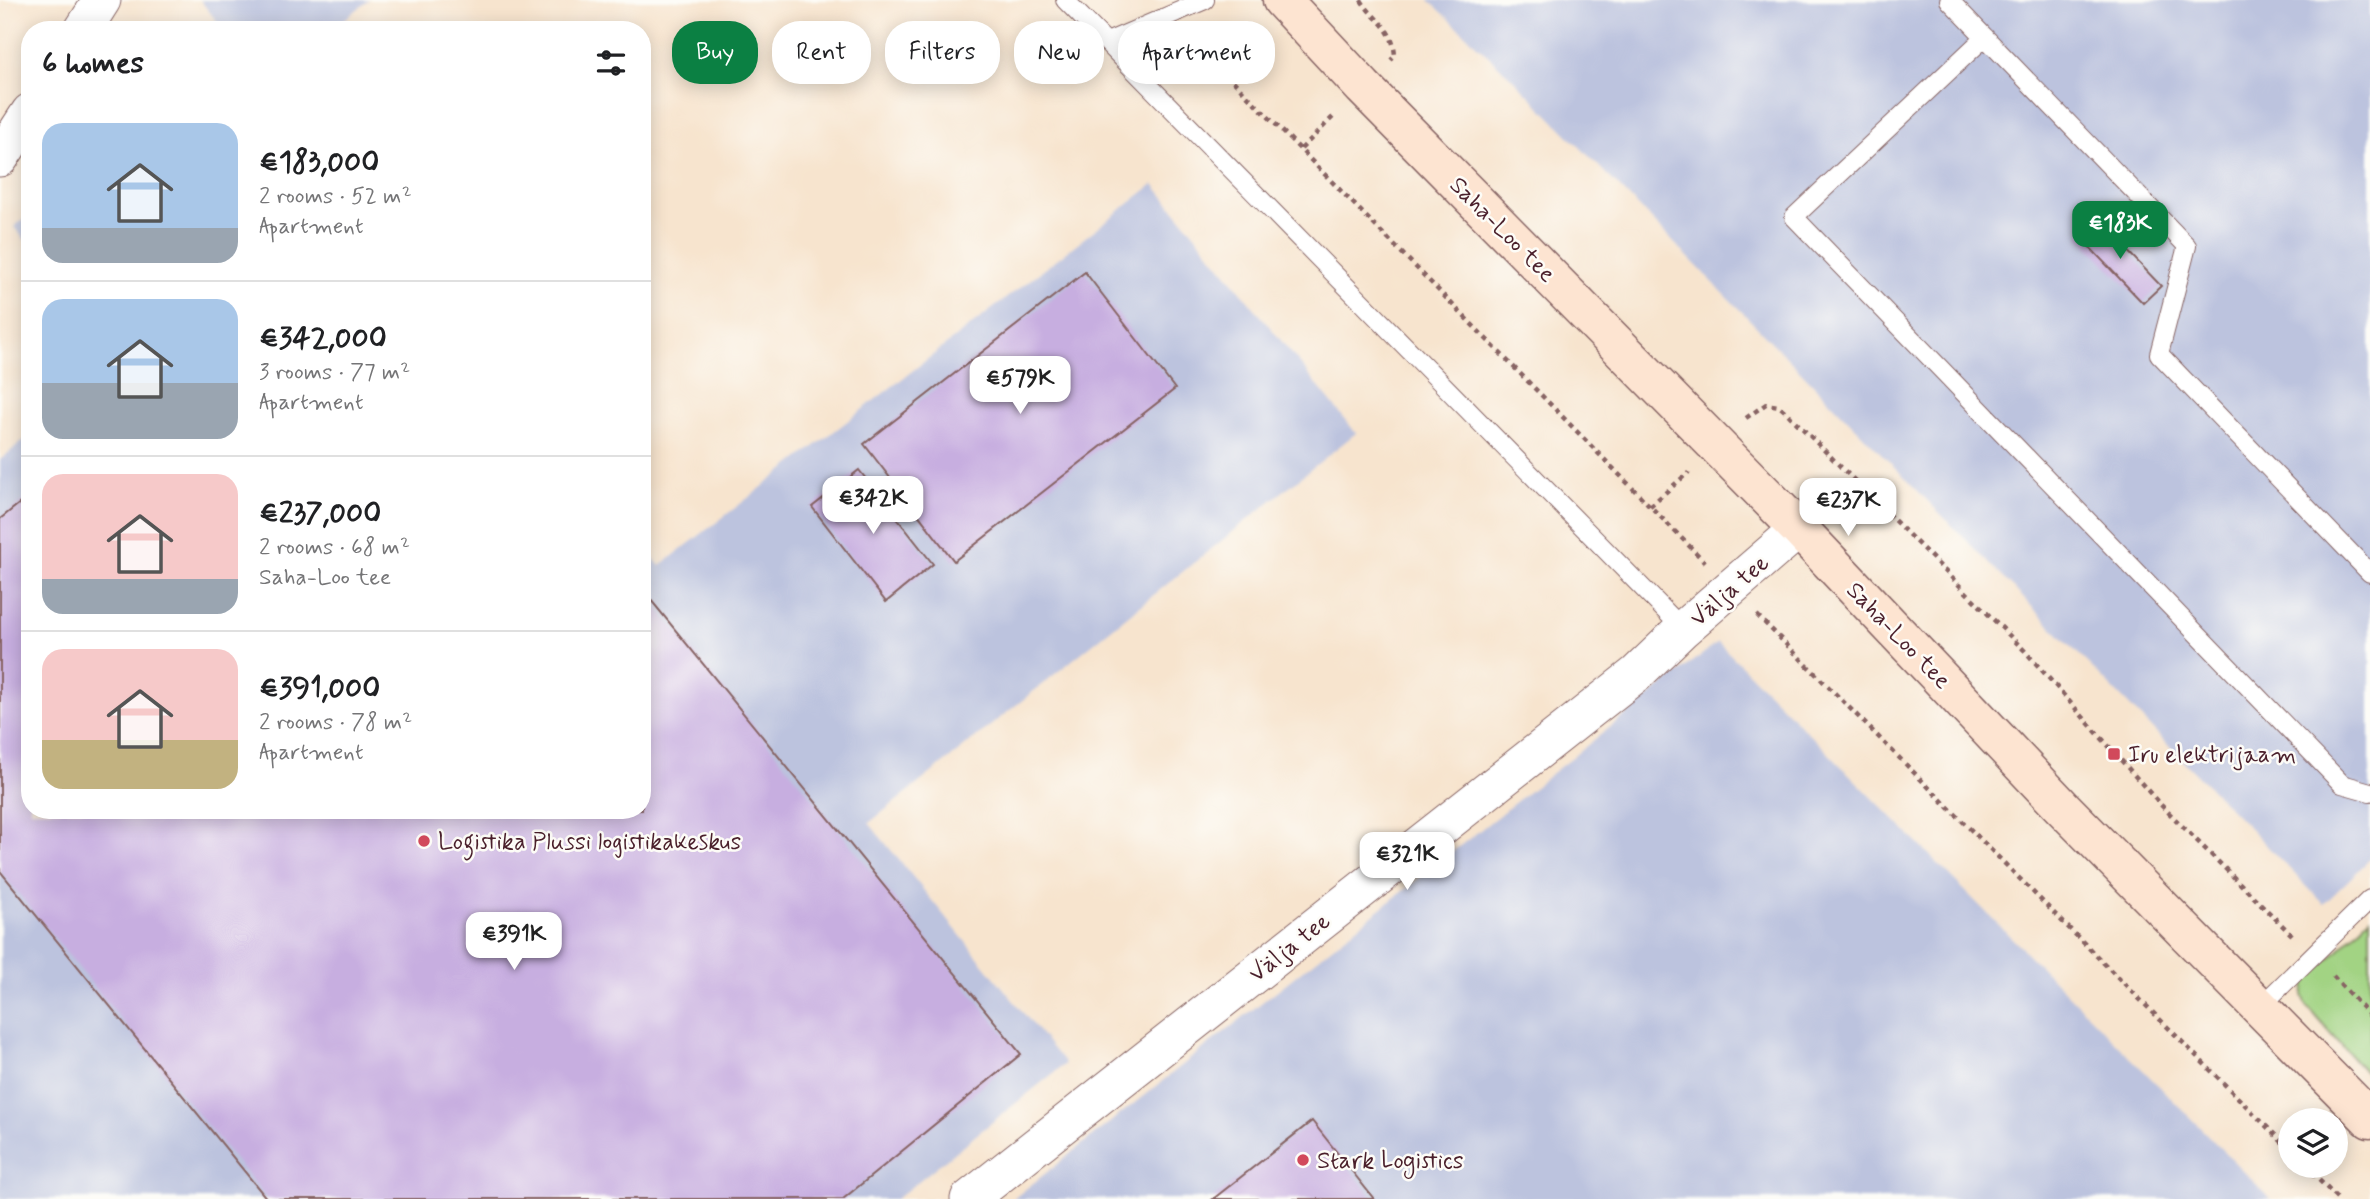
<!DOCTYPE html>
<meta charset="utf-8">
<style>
:root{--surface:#fff;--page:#f6f6f6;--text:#202124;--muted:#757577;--line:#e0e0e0;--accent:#0b8043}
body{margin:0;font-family:Mynerve,sans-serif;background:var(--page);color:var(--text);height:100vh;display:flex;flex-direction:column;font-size:26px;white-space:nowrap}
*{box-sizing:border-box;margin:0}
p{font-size:23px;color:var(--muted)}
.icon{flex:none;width:38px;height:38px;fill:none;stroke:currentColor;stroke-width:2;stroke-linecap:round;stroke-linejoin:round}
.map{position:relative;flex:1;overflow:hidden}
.sheet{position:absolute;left:21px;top:21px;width:630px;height:798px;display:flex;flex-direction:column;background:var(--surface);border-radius:28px;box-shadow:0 4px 18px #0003}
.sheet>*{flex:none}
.banner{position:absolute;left:672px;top:21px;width:665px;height:63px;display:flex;gap:14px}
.controls{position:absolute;left:2278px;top:1108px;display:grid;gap:14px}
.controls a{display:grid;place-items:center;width:70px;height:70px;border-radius:50%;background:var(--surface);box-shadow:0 4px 18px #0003;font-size:35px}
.price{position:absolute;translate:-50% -60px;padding:0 16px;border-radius:14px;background:#fff;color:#222;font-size:23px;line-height:46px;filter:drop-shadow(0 2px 4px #0008)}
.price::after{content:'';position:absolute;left:50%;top:42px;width:21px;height:16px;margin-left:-10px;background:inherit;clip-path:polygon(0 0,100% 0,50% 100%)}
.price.active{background:var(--accent);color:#fff}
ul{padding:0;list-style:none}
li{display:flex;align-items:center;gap:21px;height:175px;padding:0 21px}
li+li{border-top:2px solid var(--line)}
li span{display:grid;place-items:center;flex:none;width:196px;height:140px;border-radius:21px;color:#555}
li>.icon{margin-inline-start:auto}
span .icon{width:84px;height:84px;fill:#fffc;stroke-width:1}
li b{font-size:30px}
h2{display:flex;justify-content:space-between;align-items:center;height:84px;padding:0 21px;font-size:30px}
.chip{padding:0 24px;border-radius:28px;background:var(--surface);box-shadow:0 4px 18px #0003;font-size:24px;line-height:63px}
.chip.active{background:var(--accent);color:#fff}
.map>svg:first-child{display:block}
.industrial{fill:#bcc3de}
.green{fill:#a2d383;stroke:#767957;stroke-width:2}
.building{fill:#c7aee0}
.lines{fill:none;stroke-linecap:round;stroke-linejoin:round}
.lane-casing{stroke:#876464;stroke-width:20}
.street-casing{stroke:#876464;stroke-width:39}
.secondary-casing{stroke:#876464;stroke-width:41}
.path{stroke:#876464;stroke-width:4.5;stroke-dasharray:5 5;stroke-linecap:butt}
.lane{stroke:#fff;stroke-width:18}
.street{stroke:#fff;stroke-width:37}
.secondary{stroke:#fde4d1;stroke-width:38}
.poi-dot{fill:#d1495b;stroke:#fdfcf7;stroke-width:2.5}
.labels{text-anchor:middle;stroke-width:5;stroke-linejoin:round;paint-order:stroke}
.street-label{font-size:24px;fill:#4a1f2b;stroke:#fdfcf7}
.poi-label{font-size:24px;fill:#4a1f2b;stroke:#fdfcf7;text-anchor:start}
</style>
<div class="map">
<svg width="2370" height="1199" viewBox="0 0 2370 1199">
<rect width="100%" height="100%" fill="#fdfcf7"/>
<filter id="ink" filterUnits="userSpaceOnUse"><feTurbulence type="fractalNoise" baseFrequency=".0143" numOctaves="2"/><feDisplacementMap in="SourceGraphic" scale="14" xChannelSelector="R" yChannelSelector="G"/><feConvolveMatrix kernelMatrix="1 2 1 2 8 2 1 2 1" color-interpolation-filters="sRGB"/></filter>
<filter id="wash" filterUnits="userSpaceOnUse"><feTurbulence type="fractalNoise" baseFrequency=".00686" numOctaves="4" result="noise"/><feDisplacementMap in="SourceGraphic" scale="28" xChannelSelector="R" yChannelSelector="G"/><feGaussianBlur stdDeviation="1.57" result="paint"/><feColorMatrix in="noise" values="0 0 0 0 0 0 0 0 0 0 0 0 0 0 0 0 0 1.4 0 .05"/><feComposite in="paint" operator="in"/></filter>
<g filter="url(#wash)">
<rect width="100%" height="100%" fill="#f7e4ce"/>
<path class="industrial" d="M200,0h169l-38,30h-107z
M1429,0h941v859l-46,45 -810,-824z
M1154,184l202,249 -487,390 196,241 -169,135h-896v-739l30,-25v375h612v-265l18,21z
M30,213v33l-16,-19z
M1718,642l553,557h-1258z"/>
<path class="green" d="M2370,918v160l-63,-72 -4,-11 3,-13z"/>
<g id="blocks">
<path class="building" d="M2097,219l64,67 -18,17 -64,-67z
M1085,272l90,117 -221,172 -90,-117z
M859,470l74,94 -47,38 -74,-95z
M30,495v315h612v-221l379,465 -178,145h-576l-267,-328v-352z
M1312,1121l62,78h-161z"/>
</g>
</g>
<g filter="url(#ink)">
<use href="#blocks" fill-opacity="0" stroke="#876464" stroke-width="2"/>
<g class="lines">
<defs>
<path id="lane" d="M1065,0l618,629
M1949,0l238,246 -28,108 211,219
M1985,37l-191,180 548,567 28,8
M1107,42l98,-42
M2260,1007l110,-108"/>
<path id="street" d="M83,30l19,-30
M0,158l30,-46
M969,1199l667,-525 47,-45 116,-100"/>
<path id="secondary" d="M1282,0l81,87 436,442 263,278 308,312"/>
</defs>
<use href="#lane" class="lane-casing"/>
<use href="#street" class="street-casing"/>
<use href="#secondary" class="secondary-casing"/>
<path class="path" d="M1361,0c14,22 32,26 34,56l-4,4
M1191,38l514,524
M1301,149l34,-34
M1746,418l20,-14 13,2 7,6 239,239 132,150 135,134
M1650,506l39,-34
M1757,615l534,536
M2333,976l37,40
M2305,1166l33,33"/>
<use href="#lane" class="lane"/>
<use href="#street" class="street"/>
<use href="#secondary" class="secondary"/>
</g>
</g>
<g class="poi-dot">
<rect x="2107" y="747" width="14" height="14" rx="3.5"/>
<circle cx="424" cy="841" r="7"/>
<circle cx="1303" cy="1160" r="7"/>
</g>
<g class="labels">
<g class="street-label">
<text transform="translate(1503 229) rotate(45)" y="8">Saha-Loo tee</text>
<text transform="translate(1729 590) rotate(-41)" y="8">Välja tee</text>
<text transform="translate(1899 635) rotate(46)" y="8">Saha-Loo tee</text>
<text transform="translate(1289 947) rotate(-38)" y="8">Välja tee</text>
</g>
<g class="poi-label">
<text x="2128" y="762">Iru elektrijaam</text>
<text x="438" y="849">Logistika Plussi logistikakeskus</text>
<text x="1317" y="1168">Stark Logistics</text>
</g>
</g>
</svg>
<div class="controls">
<a><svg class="icon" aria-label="layers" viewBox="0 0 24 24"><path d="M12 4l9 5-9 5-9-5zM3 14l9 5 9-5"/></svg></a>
</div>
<b class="price active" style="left:2120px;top:261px">€183K</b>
<b class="price" style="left:1020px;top:416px">€579K</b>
<b class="price" style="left:873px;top:536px">€342K</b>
<b class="price" style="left:1848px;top:538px">€237K</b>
<b class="price" style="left:1407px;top:892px">€321K</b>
<b class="price" style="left:514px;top:972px">€391K</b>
<div class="banner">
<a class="chip active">Buy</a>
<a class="chip">Rent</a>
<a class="chip">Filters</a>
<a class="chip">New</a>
<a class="chip">Apartment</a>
</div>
<section class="sheet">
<h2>6 homes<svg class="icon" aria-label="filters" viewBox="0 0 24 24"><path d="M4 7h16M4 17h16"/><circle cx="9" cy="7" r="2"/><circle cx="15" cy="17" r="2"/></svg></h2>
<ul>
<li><span style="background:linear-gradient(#a9c7e8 75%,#9aa5b1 0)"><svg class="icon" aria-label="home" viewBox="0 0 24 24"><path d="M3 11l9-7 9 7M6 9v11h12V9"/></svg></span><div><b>€183,000</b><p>2 rooms · 52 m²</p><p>Apartment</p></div></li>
<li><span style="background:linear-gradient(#a9c7e8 60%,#9aa5b1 0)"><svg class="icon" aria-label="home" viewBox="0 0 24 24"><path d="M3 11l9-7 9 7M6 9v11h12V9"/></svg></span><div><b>€342,000</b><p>3 rooms · 77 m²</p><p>Apartment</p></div></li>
<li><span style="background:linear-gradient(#f6c9c9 75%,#9aa5b1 0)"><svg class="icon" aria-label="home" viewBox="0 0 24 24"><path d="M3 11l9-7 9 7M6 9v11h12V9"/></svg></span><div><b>€237,000</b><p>2 rooms · 68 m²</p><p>Saha-Loo tee</p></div></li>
<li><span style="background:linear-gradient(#f6c9c9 65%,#c2b280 0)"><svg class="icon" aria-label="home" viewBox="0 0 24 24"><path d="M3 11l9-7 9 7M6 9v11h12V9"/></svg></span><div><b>€391,000</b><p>2 rooms · 78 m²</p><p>Apartment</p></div></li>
</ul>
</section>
</div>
